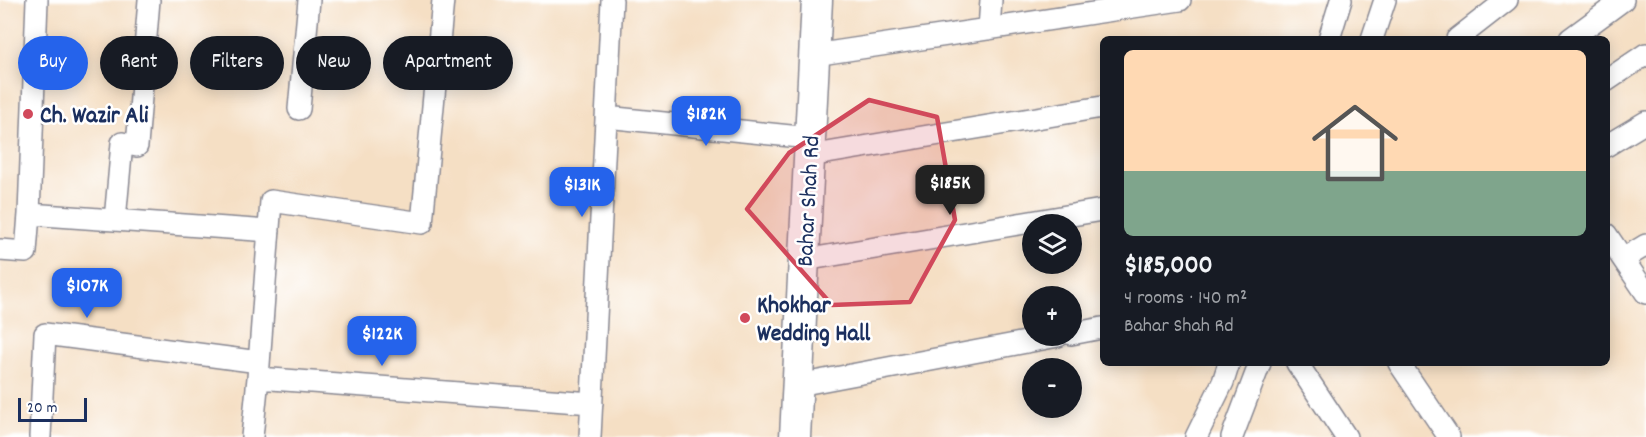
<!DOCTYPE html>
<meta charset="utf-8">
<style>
:root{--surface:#171b24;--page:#20242c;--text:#f1f3f6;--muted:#9ea1a6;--line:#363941;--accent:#2563eb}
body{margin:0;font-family:Dekko,sans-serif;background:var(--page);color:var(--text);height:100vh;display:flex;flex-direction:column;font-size:22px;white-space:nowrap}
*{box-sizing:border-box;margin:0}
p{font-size:20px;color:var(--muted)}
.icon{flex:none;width:33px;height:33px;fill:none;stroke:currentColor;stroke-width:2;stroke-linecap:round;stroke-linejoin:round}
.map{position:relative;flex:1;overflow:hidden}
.drawer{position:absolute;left:1100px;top:36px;width:510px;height:330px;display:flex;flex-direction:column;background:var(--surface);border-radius:9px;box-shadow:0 3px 15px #0003}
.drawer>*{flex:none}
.guide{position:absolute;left:18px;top:36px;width:570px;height:54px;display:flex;gap:12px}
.fabs{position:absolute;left:1022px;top:214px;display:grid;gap:12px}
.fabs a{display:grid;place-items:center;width:60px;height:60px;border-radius:50%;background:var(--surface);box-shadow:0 3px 15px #0003;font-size:30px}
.scale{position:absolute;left:18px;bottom:15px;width:69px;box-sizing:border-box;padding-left:6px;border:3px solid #1b2f5e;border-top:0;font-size:16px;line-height:21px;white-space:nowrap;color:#1b2f5e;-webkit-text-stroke:4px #fff;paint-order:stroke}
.price{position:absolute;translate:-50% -51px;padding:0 14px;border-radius:12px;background:var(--accent);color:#fff;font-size:20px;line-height:39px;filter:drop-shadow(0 2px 3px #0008)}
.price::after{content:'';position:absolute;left:50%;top:36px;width:18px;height:14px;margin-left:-9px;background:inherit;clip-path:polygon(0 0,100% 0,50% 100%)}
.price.on{background:#222;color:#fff}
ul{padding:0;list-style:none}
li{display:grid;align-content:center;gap:12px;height:318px;padding:0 24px}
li+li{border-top:2px solid var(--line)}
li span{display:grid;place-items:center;height:186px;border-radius:9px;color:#555}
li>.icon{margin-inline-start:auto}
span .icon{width:108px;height:108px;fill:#fffc;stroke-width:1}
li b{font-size:26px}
.chip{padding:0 21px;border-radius:27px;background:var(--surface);box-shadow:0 3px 15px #0003;font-size:21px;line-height:54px}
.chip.on{background:var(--accent);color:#fff}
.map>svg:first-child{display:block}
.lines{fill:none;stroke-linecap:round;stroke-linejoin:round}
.street-casing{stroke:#888791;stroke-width:24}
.secondary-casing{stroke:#888791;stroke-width:33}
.street{stroke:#fff;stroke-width:21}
.secondary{stroke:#fff;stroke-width:30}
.marked{fill:#d1495b;fill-opacity:0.2;stroke:#d1495b;stroke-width:4.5;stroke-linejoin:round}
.poi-dot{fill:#d1495b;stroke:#fff;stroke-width:2}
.labels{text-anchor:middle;stroke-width:5;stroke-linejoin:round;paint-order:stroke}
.poi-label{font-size:24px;font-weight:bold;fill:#1b2f5e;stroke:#fff;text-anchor:start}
.street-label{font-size:24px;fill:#1b2f5e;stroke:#fff}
</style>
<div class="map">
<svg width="1646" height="437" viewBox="0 0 1646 437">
<rect width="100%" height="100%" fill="#fff"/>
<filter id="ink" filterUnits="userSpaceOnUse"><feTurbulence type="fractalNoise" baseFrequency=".0167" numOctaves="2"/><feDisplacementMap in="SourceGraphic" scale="12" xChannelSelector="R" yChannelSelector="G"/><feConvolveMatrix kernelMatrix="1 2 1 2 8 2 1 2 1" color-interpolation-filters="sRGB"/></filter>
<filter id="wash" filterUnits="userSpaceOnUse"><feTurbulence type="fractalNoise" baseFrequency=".008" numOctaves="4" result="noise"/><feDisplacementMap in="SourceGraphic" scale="24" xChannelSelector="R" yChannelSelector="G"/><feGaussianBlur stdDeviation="1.35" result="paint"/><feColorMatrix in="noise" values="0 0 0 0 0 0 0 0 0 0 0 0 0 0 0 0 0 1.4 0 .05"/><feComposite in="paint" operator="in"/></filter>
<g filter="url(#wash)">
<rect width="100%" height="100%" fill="#f5dfc4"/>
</g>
<g filter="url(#ink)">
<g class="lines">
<defs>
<path id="street" d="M37,0l-8,214 240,17
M989,29l2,-29
M1329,39l12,-39
M1372,39l13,-39
M1457,39l50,-39
M1570,39l53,-39
M814,55l366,-55
M1606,81l40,-27
M299,109l10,-109
M606,117l204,21
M1606,146l40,-24
M809,156l293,-49
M115,220l7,-77 15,3 12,-146
M1606,234l40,59
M0,250l26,2 3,-38
M1623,259l23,-14
M804,260l298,-50
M1071,334l31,-6
M1297,363l49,74
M1399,363l50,74
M258,378l13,-177 151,22 21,-223
M798,385l260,-49
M40,437l5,-103 214,28
M252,437l6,-59 334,25
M590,437l22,-437
M1196,437l27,-55 6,-19
M1232,437l28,-74"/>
<path id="secondary" d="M795,437l22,-437"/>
</defs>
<use href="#street" class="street-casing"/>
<use href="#secondary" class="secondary-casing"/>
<use href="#street" class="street"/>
<use href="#secondary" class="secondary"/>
</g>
</g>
<path class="marked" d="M869,100l68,17 18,103 -45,82 -78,3 -85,-96 42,-56z"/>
<g class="poi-dot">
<circle cx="28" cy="114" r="6"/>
<circle cx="745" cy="318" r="6"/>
</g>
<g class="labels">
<g class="poi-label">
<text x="40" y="122">Ch. Wazir Ali</text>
<text x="757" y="312">Khokhar<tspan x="757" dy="28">Wedding Hall</tspan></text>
</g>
<g class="street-label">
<text transform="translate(807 201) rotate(-87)" y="8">Bahar Shah Rd</text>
</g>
</g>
</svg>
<div class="fabs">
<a><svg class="icon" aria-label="layers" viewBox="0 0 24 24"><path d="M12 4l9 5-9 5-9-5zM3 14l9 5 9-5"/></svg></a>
<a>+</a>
<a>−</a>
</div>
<div class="scale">20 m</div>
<b class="price" style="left:706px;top:147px">$182K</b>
<b class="price on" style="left:950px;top:216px">$185K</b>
<b class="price" style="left:582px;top:218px">$131K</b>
<b class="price" style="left:87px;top:319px">$107K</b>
<b class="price" style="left:382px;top:367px">$122K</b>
<div class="guide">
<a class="chip on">Buy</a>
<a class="chip">Rent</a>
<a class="chip">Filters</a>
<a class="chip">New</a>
<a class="chip">Apartment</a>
</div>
<section class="drawer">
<ul>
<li><span style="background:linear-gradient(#ffd9b3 65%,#7fa58c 0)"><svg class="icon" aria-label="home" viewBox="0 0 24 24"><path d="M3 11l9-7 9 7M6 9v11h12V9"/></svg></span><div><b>$185,000</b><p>4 rooms · 140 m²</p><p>Bahar Shah Rd</p></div></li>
</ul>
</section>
</div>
